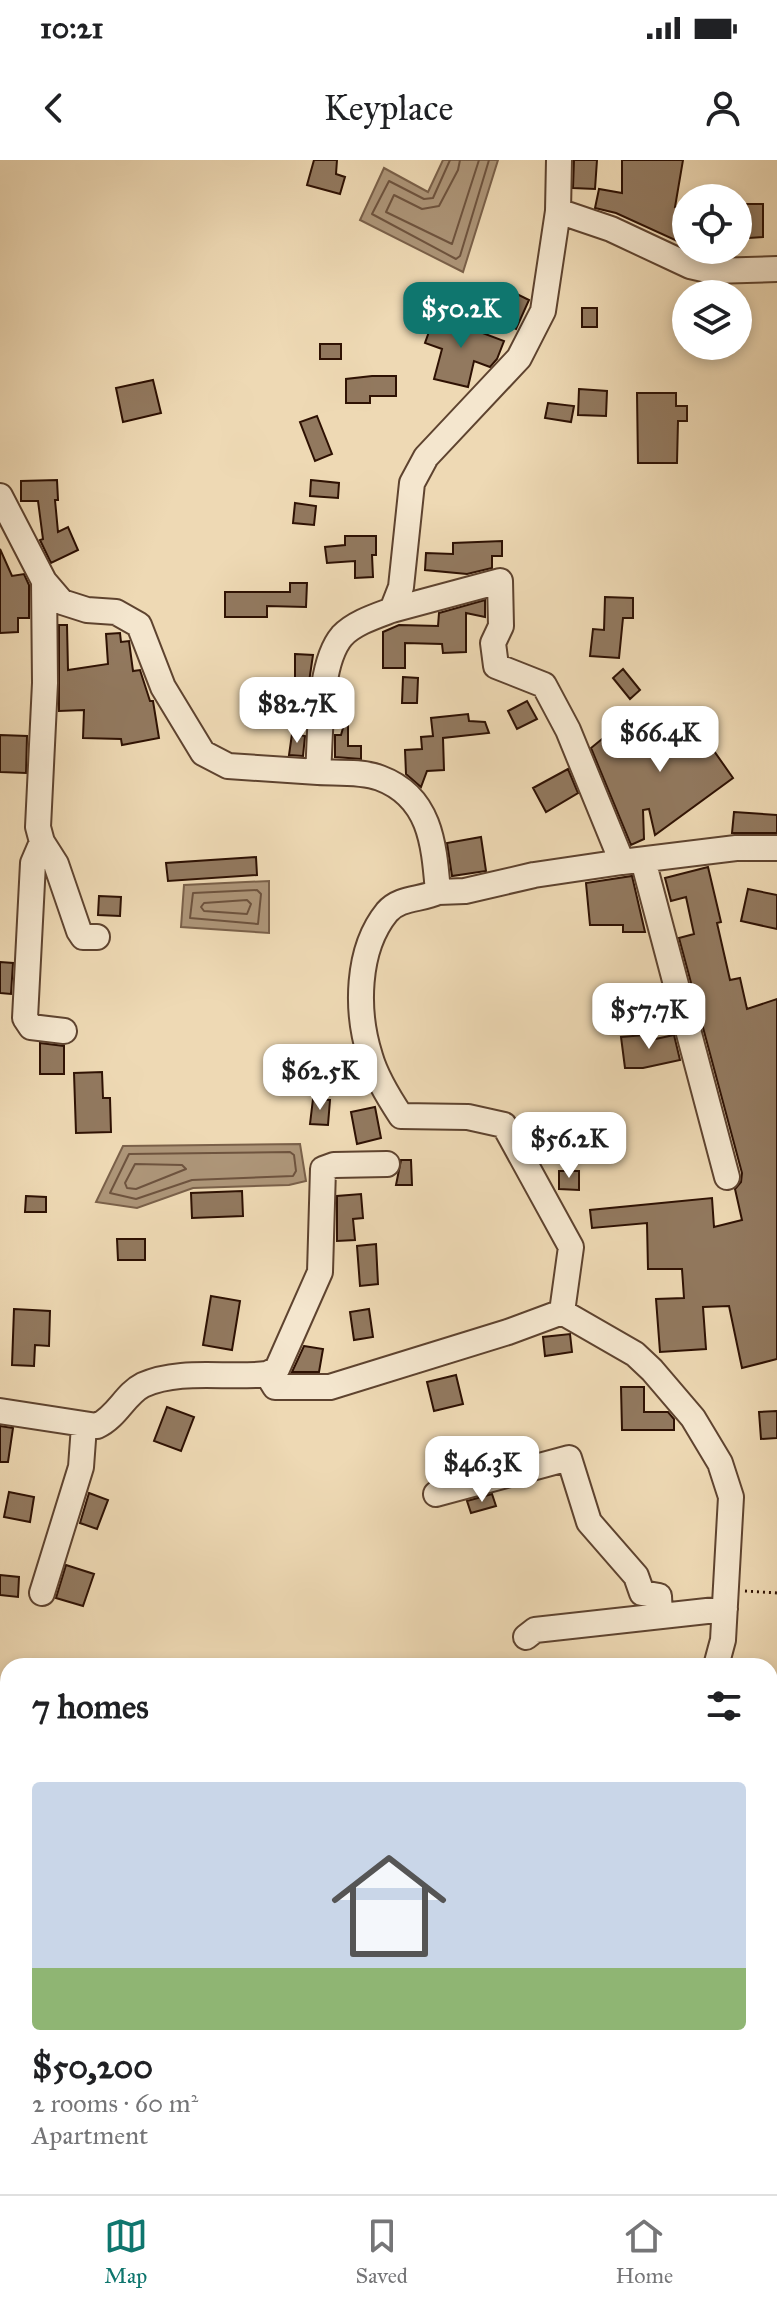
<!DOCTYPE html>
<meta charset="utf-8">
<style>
:root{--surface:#fff;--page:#f6f6f6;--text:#202124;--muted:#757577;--line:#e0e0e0;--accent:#0f766e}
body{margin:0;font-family:"IM FELL Great Primer",serif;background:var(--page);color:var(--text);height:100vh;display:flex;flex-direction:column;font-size:30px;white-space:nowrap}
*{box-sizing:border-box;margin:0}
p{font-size:26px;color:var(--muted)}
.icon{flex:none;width:44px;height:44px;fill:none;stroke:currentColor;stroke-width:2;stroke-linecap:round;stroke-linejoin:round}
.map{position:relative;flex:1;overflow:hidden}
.panel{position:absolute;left:0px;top:1498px;width:778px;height:536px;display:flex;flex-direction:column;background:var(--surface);border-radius:24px 24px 0 0;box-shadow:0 4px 12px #0003}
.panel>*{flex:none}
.tools{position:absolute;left:672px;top:24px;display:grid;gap:16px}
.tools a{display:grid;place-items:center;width:80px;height:80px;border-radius:50%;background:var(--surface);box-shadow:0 4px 12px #0003;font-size:40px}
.price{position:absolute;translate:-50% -68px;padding:0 18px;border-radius:16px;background:#fff;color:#222;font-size:26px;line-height:52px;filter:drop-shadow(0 2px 4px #0008)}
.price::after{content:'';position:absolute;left:50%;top:48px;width:24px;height:18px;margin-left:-12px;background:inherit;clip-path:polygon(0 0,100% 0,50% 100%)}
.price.active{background:var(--accent);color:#fff}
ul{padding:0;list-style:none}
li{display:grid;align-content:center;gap:16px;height:424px;padding:0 32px}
li span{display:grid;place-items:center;height:248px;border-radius:8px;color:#555}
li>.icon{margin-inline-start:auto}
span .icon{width:144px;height:144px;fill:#fffc;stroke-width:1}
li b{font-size:34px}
h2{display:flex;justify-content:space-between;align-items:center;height:96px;padding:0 32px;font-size:34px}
.status{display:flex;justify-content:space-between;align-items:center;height:56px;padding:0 40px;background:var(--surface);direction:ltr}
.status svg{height:22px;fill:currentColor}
header{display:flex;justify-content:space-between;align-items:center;height:104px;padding:0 32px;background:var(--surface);font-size:36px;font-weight:600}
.tab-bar{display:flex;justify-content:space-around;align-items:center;height:112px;border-top:2px solid var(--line);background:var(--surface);font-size:22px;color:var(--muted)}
.tab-bar a{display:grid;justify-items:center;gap:4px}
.tab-bar .active{color:var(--accent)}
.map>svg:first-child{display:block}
.water{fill:#ad9578;stroke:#7a6049;stroke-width:2}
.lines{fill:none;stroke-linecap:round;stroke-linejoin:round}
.shore{stroke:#6e533e;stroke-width:2}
.building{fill:#92795f;stroke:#2e1103;stroke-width:2}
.minor-casing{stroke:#5e432f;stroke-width:28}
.path{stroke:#2e1103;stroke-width:3;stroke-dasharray:2 4;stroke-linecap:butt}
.minor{stroke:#f4e6ce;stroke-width:24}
</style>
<div class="status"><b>10:21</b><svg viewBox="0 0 49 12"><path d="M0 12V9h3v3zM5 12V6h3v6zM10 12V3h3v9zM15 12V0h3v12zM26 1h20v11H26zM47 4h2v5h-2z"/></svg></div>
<header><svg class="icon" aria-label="back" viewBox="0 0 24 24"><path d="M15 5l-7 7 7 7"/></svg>Keyplace<svg class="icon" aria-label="person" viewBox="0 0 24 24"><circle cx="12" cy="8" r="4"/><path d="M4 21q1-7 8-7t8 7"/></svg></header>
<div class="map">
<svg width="777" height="2034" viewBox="0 0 777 2034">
<rect width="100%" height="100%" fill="#eed9b4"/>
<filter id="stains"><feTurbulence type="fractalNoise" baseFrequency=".0025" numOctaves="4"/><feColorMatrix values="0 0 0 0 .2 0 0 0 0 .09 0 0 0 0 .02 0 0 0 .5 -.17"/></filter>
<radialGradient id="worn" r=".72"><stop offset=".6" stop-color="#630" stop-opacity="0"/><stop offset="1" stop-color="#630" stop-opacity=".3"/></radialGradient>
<path class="water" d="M443,0h55l-35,112 -103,-52 24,-52 44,24z
M269,721v52l-88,-6 3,-42z
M300,984l6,37 -17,4 -96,3 -56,20 -41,-6 27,-56z"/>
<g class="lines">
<path class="shore" d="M450,0l-17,38 -9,1 -35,-18 -17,33 84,45 4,-3 29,-96
M460,0l-2,10 -19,36 -17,3 -28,-14 -8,17 66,32 27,-84
M257,730l4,4 -3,30 -68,-6 3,-25z
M247,740l4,4 -4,10 -43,-3 -3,-4 3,-4z
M290,992l4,3 2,16 -3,5 -101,4 -56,19 -26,-6 19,-39z
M135,1004l47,1 4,4 -50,20 -9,-1 -2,-5z"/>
</g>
<path class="building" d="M314,0h23l-1,14 9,3 -5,17 -33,-9z
M574,0h23l-2,29 -22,-1z
M622,0h61l-8,47 11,1v37l-70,-32 -21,-5 4,-19 23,4z
M738,44h25v33l-14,1v-19h-11z
M493,132l20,5 2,-4 14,7 -13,29 -15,-7 5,-11 -17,-5z
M582,148h15v19h-15z
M435,155l69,26 -7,18 -7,8 -16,-6 -6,26 -34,-8 8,-30 -17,-6z
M320,184h21v15h-21z
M372,216h24v20h-26v7h-24v-24z
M153,220l8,33 -38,9 -7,-34z
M579,229l28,2 -1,25 -28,-1z
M637,233h39v13h11v15h-9l-1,42h-39z
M548,243l26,3 -3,16 -26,-4z
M317,256l15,38 -17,7 -15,-39z
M57,320l1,20h-3l3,32 10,-5 10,23 -27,13 -11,-23 3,-1 -5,-38h-17v-20z
M311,320l28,3 -1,15 -28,-2z
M295,343l21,3 -2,19 -21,-2z
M345,376h31v19h-4l1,22 -18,1v-17l-28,2 -2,-16 20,-2z
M502,381v15h-10v12l-25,6 -42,-4 1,-17 27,1v-11z
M0,389l12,27 12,-2 5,11v33h-11v14l-18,1z
M290,423h17l-1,24 -39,-1v11h-42v-25h65z
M605,437l28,1v20h-10l-4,40 -29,-2 3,-27 11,1z
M485,440v17l-19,-4v39l-23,1 -1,-9 -37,-1v25h-22v-36l16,-7 39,1 1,-13z
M59,465h8l1,45 40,-6 -2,-30 14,-1 1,9 8,-1 4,30 7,-1 10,31h3l6,37 -37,7 -1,-6 -38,-1 1,-28 -25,1z
M295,494l18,1 -4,27h-14z
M623,509l17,21 -10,9 -17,-21z
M403,517l15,1 -1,25h-15z
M527,541l10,18 -20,10 -9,-18z
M699,551l17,23 -9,7 26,37 -78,57 -6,-26 -6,1 1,29 -13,6 -40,-97 33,-27 24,26z
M468,554l1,7 16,1 4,11 -46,5 1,32 -17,1 -6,16 -15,-13 -1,-24 17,-1 -1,-12 12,-1 -2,-18z
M345,561l3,1v24h13v13l-26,-2v-22h6z
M292,574l13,2 -2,20 -14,-1z
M0,575l27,1 -1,37 -26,-1z
M568,609l10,24 -32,19 -13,-24z
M734,652l43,3v18h-45z
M481,677l5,34 -34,5 -5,-33z
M256,697l1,18 -89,6 -2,-18z
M708,707l13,55 -4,1 13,57 10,-2 7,31 30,-10v360l-35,9 -13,-62 -26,1 3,42 -46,3 -4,-53 28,-1 -2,-29h-34l-1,-46 -55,5 -2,-18 122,-12 2,29 28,-7 -7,-31 6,-7 1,-9 -63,-235 15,-4 -8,-37 -15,4 -6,-23z
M632,716l13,56h-22v-7h-33l-4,-42z
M748,729l29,6v34l-36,-8z
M99,736l22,1 -1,19 -22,-1z
M0,802l13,1 -2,31 -11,-1z
M645,875l1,6 28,-6 6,25 -37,8h-18l-4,-31z
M40,883l24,3v28h-24z
M102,912l1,26h7l1,34 -35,1 -2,-60z
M313,939l17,1 -2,25 -18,-1z
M375,947l6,31 -24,6 -6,-32z
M401,1000h10l1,25h-16z
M559,1011h20v19l-20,-1z
M242,1031l1,25 -51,2 -1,-25z
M361,1034l2,24 -10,1 2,21 -18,1v-45z
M26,1036l20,1v15h-21z
M117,1079h28v21h-27z
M376,1084l2,40 -18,2 -3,-40z
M211,1136l29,5 -8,49 -29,-5z
M14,1149l36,2 -1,35 -14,-1 -1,21 -22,-1z
M369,1149l4,28 -19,3 -4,-28z
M570,1174l2,18 -27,4 -2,-19z
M304,1186l19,3 -4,23h-27z
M456,1215l7,29 -29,7 -7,-29z
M621,1227h23v25h24l6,7v11h-52z
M167,1247l27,10 -13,34 -27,-10z
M777,1251v27l-16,1 -2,-27z
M0,1266l13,2 -5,34h-8z
M9,1332l25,5 -4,25 -26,-5z
M89,1333l19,7 -11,29 -17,-6z
M492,1334l4,12 -25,7 -4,-12z
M66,1405l28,9 -11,32 -27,-8z
M0,1415l19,2 -1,20 -18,-2z"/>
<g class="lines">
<defs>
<path id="minor" d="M558,51l53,18 79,37 22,5 65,-2
M0,336l44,85 18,21 25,8 29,2 23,13 24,62 40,66 25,13 90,6c3,-37 0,-108 24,-136 12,-13 34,-20 50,-26l9,-23 11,-104 14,-26 93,-99 24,-47 15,-100 1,-51
M44,421l1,102 -7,144 4,15 14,22 23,67 4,6h14
M392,450l108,-29 1,45 -8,17 3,23 48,19 24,45 54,132
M318,612c18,1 44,-1 62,6 51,19 54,67 58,114l27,-1 69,-16 88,-13 114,-14h41
M42,682l-9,21 -8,155 6,9 33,4
M643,700l84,317
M438,732c-17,8 -38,5 -51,20 -31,38 -31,100 -17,144 6,21 19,42 31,60l67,1 36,8 67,122 -9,65
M562,1152l73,42 17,16 41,48 27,45 11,34 -8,143 -7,26
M267,1214l10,-5 43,-97 3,-103 11,-4 53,-1
M0,1251l97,15c20,-9 28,-32 46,-41 38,-17 85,-6 124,-11l8,13h55l178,-55 54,-20
M436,1334l133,-36 20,64 47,54 6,17 17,3 1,20
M42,1433l39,-126 3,-41
M526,1477l9,-7 190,-21
M0,1733h8
M670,2034l1,-8"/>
</defs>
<use href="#minor" class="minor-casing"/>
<path class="path" d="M745,1431l32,2"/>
<use href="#minor" class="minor"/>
</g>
<rect width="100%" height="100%" filter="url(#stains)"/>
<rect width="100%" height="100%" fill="url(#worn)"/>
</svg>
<div class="tools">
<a><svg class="icon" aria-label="locate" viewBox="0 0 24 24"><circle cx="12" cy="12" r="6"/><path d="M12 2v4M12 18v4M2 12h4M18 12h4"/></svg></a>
<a><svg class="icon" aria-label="layers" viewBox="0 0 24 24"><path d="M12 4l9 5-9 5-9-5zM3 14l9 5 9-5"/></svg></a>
</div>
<b class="price active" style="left:461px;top:190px">$50.2K</b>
<b class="price" style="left:297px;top:585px">$82.7K</b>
<b class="price" style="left:660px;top:614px">$66.4K</b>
<b class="price" style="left:649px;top:891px">$57.7K</b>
<b class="price" style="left:320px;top:952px">$62.5K</b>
<b class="price" style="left:569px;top:1020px">$56.2K</b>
<b class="price" style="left:482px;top:1344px">$46.3K</b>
<section class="panel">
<h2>7 homes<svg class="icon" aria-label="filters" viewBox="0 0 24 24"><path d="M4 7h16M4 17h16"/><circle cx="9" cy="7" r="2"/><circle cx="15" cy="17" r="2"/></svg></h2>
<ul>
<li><span style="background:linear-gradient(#c9d6e8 75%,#8fb573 0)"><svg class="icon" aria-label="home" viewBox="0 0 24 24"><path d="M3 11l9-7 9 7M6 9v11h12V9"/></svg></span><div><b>$50,200</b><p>2 rooms · 60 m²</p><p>Apartment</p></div></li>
</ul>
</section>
</div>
<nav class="tab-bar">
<a class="active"><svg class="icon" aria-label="map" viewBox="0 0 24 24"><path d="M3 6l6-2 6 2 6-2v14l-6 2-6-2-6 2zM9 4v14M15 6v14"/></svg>Map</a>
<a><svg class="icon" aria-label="saved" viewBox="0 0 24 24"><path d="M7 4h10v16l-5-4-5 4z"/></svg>Saved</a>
<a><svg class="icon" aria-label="home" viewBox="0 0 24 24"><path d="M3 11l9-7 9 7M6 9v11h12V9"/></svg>Home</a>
</nav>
